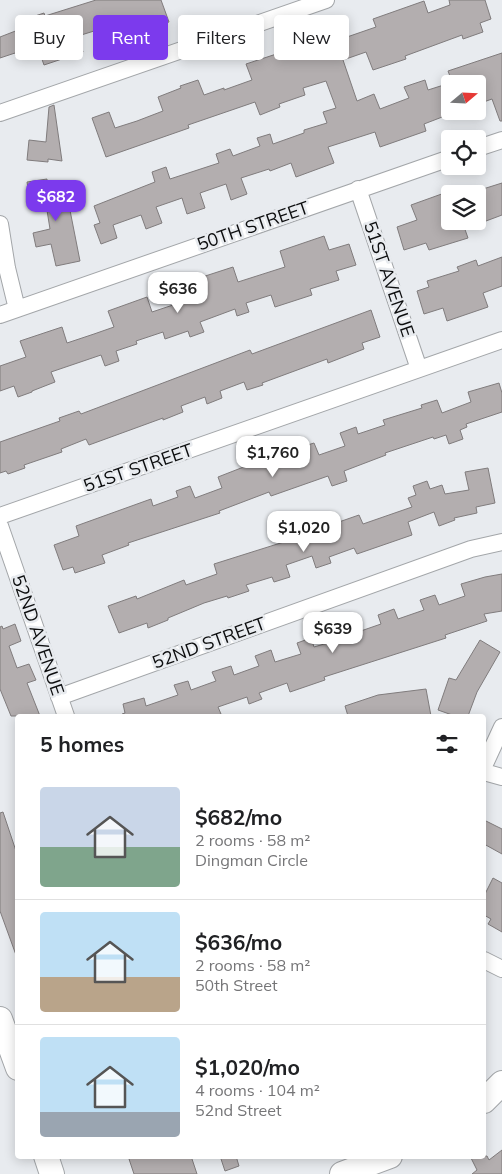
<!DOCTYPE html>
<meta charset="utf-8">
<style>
:root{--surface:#fff;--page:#f6f6f6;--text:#202124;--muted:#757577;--line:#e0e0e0;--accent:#7c3aed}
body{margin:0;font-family:Mulish,sans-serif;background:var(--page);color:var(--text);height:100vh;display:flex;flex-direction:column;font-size:19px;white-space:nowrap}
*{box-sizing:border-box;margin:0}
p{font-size:16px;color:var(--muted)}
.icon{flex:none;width:28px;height:28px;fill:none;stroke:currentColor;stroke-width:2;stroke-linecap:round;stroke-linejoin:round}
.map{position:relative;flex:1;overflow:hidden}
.panel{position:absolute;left:15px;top:714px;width:471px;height:445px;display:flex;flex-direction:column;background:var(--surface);border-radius:5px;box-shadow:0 2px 12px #0003}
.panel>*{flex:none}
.guide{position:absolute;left:15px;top:15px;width:472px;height:45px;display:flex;gap:10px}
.needle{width:32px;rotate:71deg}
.controls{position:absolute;left:441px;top:75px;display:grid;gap:10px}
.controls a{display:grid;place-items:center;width:45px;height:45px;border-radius:5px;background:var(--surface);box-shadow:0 2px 12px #0003;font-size:25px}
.price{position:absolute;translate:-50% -42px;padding:0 11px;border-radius:10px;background:#fff;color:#222;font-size:16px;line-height:32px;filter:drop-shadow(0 1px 2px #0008)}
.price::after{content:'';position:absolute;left:50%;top:30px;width:15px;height:11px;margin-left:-8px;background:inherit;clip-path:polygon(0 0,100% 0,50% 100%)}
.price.current{background:var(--accent);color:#fff}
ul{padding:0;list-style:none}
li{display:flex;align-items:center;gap:15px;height:125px;padding:0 25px}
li+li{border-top:1px solid var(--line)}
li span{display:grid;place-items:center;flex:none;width:140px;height:100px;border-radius:5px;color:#555}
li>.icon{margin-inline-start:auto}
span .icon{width:60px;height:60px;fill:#fffc;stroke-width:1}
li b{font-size:21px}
h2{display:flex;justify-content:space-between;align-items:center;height:60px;padding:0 25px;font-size:21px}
.tag{padding:0 18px;border-radius:5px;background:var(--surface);box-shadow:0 2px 12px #0003;font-size:18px;line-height:45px}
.tag.current{background:var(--accent);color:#fff}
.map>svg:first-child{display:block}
.building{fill:#b3aeaf;stroke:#807c7d}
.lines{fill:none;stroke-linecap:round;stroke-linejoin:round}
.street-casing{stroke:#a3a6a9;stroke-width:18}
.secondary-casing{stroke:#a3a6a9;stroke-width:26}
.street{stroke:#fff;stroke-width:16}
.secondary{stroke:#fff;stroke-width:24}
.labels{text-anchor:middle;stroke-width:5;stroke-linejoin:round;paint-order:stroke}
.street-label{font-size:18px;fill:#0c0d0e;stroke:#e8ebef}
</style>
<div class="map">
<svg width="502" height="1174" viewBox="0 0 502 1174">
<rect width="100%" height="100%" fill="#e8ebef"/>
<path class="building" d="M96,0h65l8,22 -38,13 -5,-14 -48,15 5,16 -39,13 -6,-17 -22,8 -1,-3 -15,5v-21l31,-12 -2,-7 15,-5 1,3z
M449,0h36l6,19 -11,4 3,9 -20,7 -1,-4 -57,21 1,3 -33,11 -7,-18 -23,8 14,41 17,-7 6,15 29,-11 -5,-11 21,-7 3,10 22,-7v31l-26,10 2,7 -46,16 -5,-15 -47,15 6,16 -38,14 -5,-14 -21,8 -1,-2 -28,9 6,16 -16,6 -5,-16 -26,9 5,15 -18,6 -5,-16 -26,9 6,16 -16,6 -5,-14 -28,10 4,13 -16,6 -7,-19 6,-2 -6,-17 61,-24 -3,-10 14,-5 4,12 49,-16 -3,-9 14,-5 3,7 27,-10 -3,-8 13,-4 3,10 31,-11v-3l23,-7 -4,-11 13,-4 -10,-27 -23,7 2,7 -26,9 1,3 -20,8 -5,-13 -67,23 1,3 -83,29 -14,-39 17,-6 6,16 22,-7 26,-10 -5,-14 23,-9 -1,-2 18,-6 6,15 20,-7v2l28,-10 -6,-16 82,-27 -1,-2 17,-6 3,8 29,-10 -3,-8 51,-18 4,12 22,-8z
M502,53v68h-2l-8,-22 -14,5v-20h-25l-5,-13z
M54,105l8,56 -14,-2v3l-21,-2 2,-20 17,2 3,-35z
M47,179v9l18,-3 15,76 -24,5 -5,-22 -15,3 -3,-14 17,-4 -5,-31 -15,3 -3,-19z
M502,183v32l-24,9v-29l6,-3 -1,-3z
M450,191v30h12l6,17 -39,12 -3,-7 -22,7 -7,-23 20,-7 -6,-15z
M324,236l5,14 20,-6 7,21 -20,6 3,9 -29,9 2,6 -37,12 -4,-12 -25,8 3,9 -12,4 -2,-7 -35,13 4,10 -14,5 -2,-6 -23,8 -2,-7 -27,9 1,3 -21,7 3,10 -14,5 -4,-11 -50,17 4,10 -23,9v1l-14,5 -4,-11 -14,5v-25l26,-9 -6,-16 42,-14 5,16 27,-9 20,-7 -6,-16 39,-14 5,15 33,-11 14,-5 -6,-16 40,-13 5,15 47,-15 -5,-16z
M502,257v29l-19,7 5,14 -41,14 -4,-13 -19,6 -7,-23 12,-4 -2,-6 32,-10 -2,-4 19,-7 2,6z
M371,310l9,27 -18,6 2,6 -36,14 -1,-4 -65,24 1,2 -16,5 -3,-8 -24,9 2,7 -15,6 -2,-7 -24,9 2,6 -20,8v-2l-74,27 -3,-6 -25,10 1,3 -38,13 1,3 -17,6 -2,-3 -6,2v-31l60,-21 -1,-3 20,-7 2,3 169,-64 2,4z
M499,383l3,10v19l-36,12 1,3 -7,3 3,9 -14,5 -3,-9 -12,4 -1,-2 -48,16 1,2 -42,16 3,10 -15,5 -4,-10 -57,20 -2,-4 -50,19 1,2 -92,30 1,2 -27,10 3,8 -30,10 -2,-6 -10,3 -9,-25 25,-9 -3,-10 75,-27 2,7 25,-9 -2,-6 14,-5 5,12 27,-10 -4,-11 41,-16 15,-5 3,9 24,-8 -3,-9 16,-5 5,12 26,-9 -5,-13 16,-6 2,7 27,-9 -2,-5 39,-12 -1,-3 16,-5 5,13 29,-11 -3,-10z
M488,468l7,35 -19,4 1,6 -23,5 1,2 -16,6 -5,-14 -26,10 4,13 -55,19 -3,-6 -25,9 2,6 -15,5 -4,-12 -26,9 4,12 -16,5 -2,-5 -26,8 3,6 -21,7 -1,-2 -23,7 -36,15v2l-20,8 -1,-5 -28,10 -11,-27 28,-10 1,3 47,-19 2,5 31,-11 -3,-10 73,-23v-1l72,-25 4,9 49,-17 -4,-9 8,-3 -3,-9 14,-5 3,8 12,-4 3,9 24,-4 -4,-18z
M502,574v37l-18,3 3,7 -42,14 1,3 -122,39 1,3 -35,12 -3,-9 -28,10 3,6 -13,5 -2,-7 -29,10 3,7 -7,2h-91l-1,-2 3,-1 -2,-9 21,-6 2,8 32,-11 -4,-10 14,-4 3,9 25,-9 -4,-9 19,-6 3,9 25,-9 -4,-10 16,-6 4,12 26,-8 -4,-11 14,-5 3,9 27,-8 -3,-10 14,-5 3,9 26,-9 -3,-9 16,-6 4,10 26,-9 -4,-10 15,-5 4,10 26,-9 -4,-12 24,-7z
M15,624l6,17 -12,5 8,22 12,-4 7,16 -9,3 13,33h-29l-11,-27v-62l2,-1 1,3z
M480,640l20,12 -23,40 -9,24h-13l-17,-6 11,-32 7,2z
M426,689l5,27h-83l-3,-10 33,-11z
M3,812l15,45v97l-2,1 -16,-44v-98z
M484,820l18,9v25l-18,-10z
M493,878l9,5v49l-14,-8 3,-5 -7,-4v-19z
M502,1150v24h-30l5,-4 -7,-14h17l2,4z
M137,1156h54l6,18h-63l-5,-15z
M220,1156h16l3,10 -14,5z"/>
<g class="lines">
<defs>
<path id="street" d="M0,113l326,-113
M478,148l24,-8
M358,189l61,180
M0,224l7,44 10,41
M0,315l450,-157
M0,516l502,-176
M0,526l66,190
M59,697l412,-148 31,-7
M484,766l18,-39
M484,772l18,5
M484,960l18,9"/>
<path id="secondary" d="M0,1019l18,49
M484,1101l18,-18
M46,1156l6,18
M342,1174l48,-18"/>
</defs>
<use href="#street" class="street-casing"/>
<use href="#secondary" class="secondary-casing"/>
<use href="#street" class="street"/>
<use href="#secondary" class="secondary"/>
</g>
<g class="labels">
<g class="street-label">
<text transform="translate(253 226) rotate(-19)" y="6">50TH STREET</text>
<text transform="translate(389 279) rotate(71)" y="6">51ST AVENUE</text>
<text transform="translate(138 468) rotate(-19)" y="6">51ST STREET</text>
<text transform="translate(38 635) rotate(71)" y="6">52ND AVENUE</text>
<text transform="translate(209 643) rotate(-20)" y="6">52ND STREET</text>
</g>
</g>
</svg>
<div class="controls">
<a><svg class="needle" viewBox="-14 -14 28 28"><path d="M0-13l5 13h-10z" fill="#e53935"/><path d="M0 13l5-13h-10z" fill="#757577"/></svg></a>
<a><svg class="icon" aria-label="locate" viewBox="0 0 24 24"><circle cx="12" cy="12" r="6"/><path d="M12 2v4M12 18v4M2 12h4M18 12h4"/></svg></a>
<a><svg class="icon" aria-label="layers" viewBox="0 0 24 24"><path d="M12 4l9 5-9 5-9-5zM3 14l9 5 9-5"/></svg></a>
</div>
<b class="price current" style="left:56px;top:222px">$682</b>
<b class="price" style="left:178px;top:314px">$636</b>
<b class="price" style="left:273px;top:478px">$1,760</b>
<b class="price" style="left:304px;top:553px">$1,020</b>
<b class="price" style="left:333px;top:654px">$639</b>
<div class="guide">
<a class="tag">Buy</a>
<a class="tag current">Rent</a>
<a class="tag">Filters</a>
<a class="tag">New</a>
</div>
<section class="panel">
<h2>5 homes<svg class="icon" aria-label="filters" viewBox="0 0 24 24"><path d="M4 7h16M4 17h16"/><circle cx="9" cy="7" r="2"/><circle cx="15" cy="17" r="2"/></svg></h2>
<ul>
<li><span style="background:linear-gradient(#c9d6e8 60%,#7fa58c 0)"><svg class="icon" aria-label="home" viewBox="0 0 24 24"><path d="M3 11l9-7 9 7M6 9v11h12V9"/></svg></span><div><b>$682/mo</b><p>2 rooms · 58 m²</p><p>Dingman Circle</p></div></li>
<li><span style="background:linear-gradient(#bfe0f5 65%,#b9a48a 0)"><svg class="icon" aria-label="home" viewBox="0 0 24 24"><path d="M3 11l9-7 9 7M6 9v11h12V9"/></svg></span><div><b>$636/mo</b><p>2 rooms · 58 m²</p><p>50th Street</p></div></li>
<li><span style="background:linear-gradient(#bfe0f5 75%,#9aa5b1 0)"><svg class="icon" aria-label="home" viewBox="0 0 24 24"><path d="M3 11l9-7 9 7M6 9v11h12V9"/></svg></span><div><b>$1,020/mo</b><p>4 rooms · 104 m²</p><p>52nd Street</p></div></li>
</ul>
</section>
</div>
